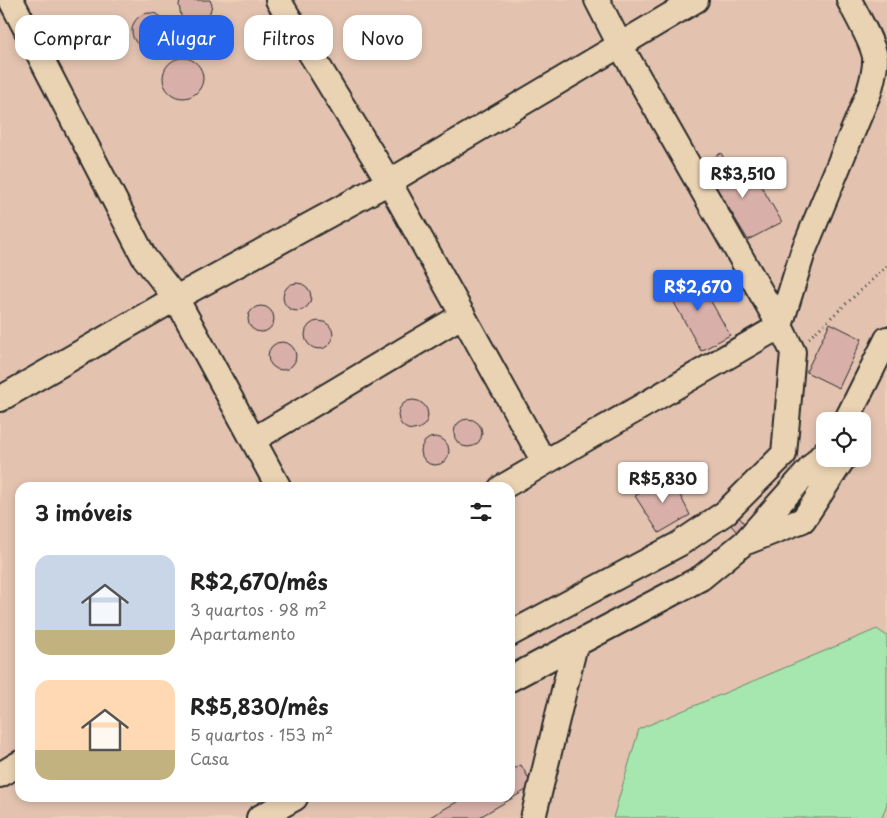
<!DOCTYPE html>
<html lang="pt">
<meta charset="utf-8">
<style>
:root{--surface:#fff;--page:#f2f2f2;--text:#222;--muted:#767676;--accent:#2563eb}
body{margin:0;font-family:"Playpen Sans",sans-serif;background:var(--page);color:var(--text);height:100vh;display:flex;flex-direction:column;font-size:19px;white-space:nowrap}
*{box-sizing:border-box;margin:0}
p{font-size:16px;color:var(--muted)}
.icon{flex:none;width:28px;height:28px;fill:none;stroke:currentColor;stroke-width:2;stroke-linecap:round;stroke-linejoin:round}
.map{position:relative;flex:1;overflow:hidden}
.panel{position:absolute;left:15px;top:482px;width:500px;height:320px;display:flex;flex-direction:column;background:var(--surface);border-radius:15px;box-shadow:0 2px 8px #0003}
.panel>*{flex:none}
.banner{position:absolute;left:15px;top:15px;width:500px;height:45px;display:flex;gap:10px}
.tools{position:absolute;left:816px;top:412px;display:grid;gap:10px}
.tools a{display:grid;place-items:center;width:55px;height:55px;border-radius:10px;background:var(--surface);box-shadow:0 2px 8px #0003;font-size:25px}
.price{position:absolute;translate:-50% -42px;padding:0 11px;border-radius:5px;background:#fff;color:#222;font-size:16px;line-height:32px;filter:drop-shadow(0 1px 2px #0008)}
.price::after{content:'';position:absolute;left:50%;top:30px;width:15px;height:11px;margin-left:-8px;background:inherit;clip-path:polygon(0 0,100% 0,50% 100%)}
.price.on{background:var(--accent);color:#fff}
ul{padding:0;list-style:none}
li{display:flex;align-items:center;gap:15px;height:125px;padding:0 20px}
li span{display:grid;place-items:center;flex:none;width:140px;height:100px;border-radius:15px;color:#555}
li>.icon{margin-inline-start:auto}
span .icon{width:60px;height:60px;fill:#fffc;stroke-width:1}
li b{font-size:21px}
h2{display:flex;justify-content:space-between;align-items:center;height:60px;padding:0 20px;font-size:21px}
.tag{padding:0 18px;border-radius:15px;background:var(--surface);box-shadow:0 2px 8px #0003;font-size:18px;line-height:45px}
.tag.on{background:var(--accent);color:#fff}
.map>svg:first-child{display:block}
.built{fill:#e3c3b0;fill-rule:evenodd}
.green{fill:#a6e6af;stroke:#68886d}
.building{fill:#d8b0a9;stroke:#2b2b2b}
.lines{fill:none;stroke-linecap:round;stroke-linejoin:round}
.minor-casing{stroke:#2b2b2b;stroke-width:28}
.path{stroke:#2b2b2b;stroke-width:3;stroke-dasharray:1 4;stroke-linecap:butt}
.minor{stroke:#ead3b3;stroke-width:24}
</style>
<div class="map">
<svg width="887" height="818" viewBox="0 0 887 818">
<rect width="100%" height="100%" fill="#eed0b7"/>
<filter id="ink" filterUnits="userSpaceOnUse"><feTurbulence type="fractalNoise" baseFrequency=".02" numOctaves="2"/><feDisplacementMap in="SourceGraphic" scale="10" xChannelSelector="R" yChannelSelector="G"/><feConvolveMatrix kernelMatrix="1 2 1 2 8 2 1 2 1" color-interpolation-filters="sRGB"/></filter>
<g filter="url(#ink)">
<path class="built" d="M0,0h887v818h-887zM825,421h37v38h-37zM20,488h490v310h-490z"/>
<path class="green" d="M877,629l10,7v168l-5,14h-269l26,-89z"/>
<path class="building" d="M180,0h30l2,5 -3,11 -3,4 -5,3 -6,1 -6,-1 -5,-3 -3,-4 -2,-11z
M132 31a18 18 0 1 1 36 0a18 18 0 1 1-36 0Z
M163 78a20 20 0 1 1 40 0a20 20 0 1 1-40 0Z
M721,153l15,28 17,-9 29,50 -34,18 -45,-75z
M695,273l35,62 -29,16 -35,-63z
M283 297a14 14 0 1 1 28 0a14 14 0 1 1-28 0Z
M248 319a13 13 0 1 1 26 0a13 13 0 1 1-26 0Z
M305 335a14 14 0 1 1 28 0a14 14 0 1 1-28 0Z
M830,323l32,16 -23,49 -33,-16z
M268 356a14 14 0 1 1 28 0a14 14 0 1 1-28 0Z
M398 415a15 15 0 1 1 30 0a15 15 0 1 1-30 0Z
M454 433a14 14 0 1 1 28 0a14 14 0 1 1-28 0Z
M421 451a14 14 0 1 1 28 0a14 14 0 1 1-28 0Z
M670,475l20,40 -31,18 -24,-37z
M735,512l12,15 -8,8 -13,-16z
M521,765l12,21 -55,32h-50l36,-20h46v-27z"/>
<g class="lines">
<defs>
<path id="minor" d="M11,0l133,257 32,41 103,190
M278,0l111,182 155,280
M0,399l176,-101 213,-116 307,-182
M846,421l41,-82
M253,440l210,-125
M501,488l279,-162 23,-74 66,-160c3,-11 7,-23 6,-35 -2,-14 -19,-43 -26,-57
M749,541l54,-21 40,-61
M510,634l169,-90 46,-31 59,-59 9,-102 -13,-26 -160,-281 -23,-45
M510,679l191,-101 44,-36 80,-90
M0,775l20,-12
M259,818l36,-20
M533,818l42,-173"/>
</defs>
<use href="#minor" class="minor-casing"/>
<path class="path" d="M809,338l78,-72"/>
<use href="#minor" class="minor"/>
</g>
</g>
</svg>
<div class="tools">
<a><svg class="icon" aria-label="locate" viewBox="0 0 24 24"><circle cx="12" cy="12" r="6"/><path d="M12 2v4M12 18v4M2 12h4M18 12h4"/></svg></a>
</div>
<b class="price" style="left:743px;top:199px">R$3,510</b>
<b class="price on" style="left:698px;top:312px">R$2,670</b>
<b class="price" style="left:663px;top:504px">R$5,830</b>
<div class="banner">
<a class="tag">Comprar</a>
<a class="tag on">Alugar</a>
<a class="tag">Filtros</a>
<a class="tag">Novo</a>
</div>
<section class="panel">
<h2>3 imóveis<svg class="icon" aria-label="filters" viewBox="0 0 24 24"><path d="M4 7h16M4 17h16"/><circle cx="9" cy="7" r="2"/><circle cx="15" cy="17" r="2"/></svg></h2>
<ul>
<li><span style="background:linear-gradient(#c9d6e8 75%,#c2b280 0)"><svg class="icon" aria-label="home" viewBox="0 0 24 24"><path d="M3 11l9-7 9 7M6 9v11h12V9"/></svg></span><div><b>R$2,670/mês</b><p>3 quartos · 98 m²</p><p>Apartamento</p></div></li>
<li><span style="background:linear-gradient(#ffd9b3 70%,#c2b280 0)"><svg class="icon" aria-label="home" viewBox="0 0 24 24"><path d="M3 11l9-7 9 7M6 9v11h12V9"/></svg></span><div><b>R$5,830/mês</b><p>5 quartos · 153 m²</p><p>Casa</p></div></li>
</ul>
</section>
</div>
